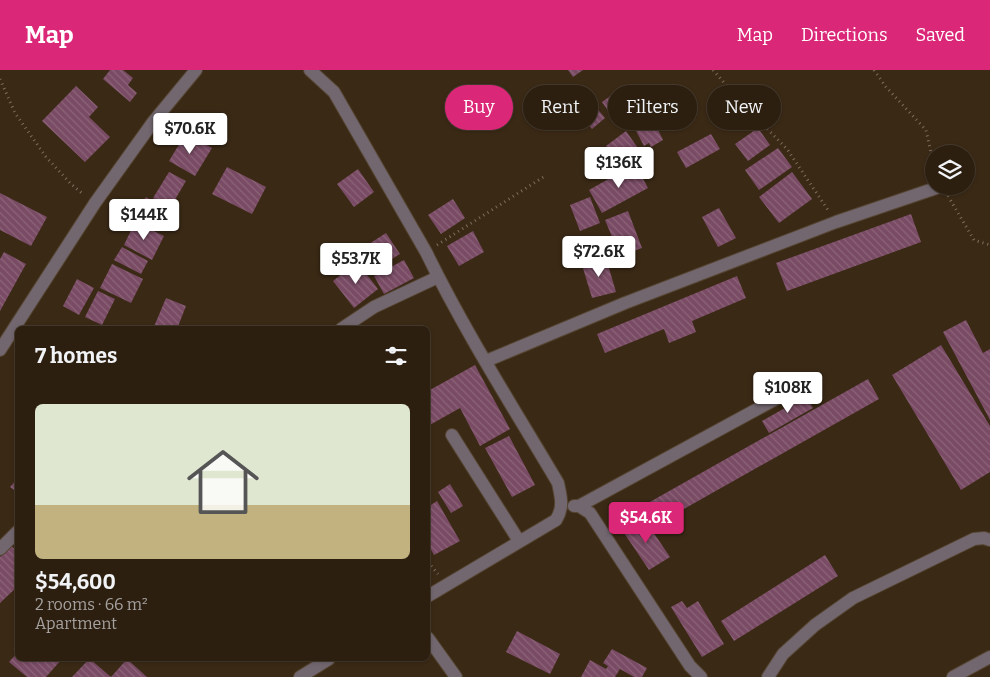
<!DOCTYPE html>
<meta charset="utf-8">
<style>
:root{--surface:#2c1f10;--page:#342719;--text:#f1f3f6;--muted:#a6a29f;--line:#483d30;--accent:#db2777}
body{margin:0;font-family:Bitter,serif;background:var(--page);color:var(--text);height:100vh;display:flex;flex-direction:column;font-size:19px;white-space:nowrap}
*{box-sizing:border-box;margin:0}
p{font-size:16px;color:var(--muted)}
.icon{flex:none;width:28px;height:28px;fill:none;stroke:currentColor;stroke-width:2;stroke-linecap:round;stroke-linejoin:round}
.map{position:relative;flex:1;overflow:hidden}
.sheet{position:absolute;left:15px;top:256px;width:415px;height:335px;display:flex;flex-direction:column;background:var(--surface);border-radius:8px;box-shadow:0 1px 4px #0004,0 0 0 1px var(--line)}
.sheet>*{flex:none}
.banner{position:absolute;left:445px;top:15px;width:470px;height:45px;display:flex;gap:10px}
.controls{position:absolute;left:925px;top:75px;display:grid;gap:10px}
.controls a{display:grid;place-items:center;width:50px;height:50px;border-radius:50%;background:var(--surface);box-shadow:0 1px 4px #0004,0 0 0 1px var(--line);font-size:25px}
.price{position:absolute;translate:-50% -42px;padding:0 11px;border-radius:5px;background:#fff;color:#222;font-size:16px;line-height:32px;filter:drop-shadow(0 1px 2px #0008)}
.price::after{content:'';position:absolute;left:50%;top:30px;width:15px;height:11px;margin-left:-8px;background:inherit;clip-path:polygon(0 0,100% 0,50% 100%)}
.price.on{background:var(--accent);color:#fff}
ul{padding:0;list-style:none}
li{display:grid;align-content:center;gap:10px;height:265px;padding:0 20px}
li+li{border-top:1px solid var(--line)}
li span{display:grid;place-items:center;height:155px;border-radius:8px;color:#555}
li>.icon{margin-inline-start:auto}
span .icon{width:90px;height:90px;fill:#fffc;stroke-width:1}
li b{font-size:21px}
h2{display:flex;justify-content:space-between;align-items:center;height:60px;padding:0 20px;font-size:21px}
.tag{padding:0 18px;border-radius:22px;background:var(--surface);box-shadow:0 1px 4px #0004,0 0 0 1px var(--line);font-size:18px;line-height:45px}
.tag.on{background:var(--accent);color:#fff}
header{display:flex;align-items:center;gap:30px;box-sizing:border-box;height:70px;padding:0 25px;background:var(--accent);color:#fff}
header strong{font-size:24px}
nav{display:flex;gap:28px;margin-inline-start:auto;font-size:18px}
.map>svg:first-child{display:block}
.building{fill:url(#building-back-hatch)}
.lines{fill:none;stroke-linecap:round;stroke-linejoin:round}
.minor-casing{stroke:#554532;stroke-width:14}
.path{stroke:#7d6f5e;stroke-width:3;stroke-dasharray:1 4;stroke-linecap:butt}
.minor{stroke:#72676f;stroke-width:12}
</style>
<header>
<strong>Map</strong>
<nav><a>Map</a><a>Directions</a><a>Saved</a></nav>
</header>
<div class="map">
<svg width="990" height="607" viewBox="0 0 990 607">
<defs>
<pattern id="building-back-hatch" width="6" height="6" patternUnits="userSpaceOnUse" patternTransform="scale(1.25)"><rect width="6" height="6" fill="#794b64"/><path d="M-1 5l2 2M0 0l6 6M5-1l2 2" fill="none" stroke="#8c6479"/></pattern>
</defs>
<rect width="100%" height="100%" fill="#3a2915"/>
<path class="building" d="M110,0h13l10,8 -5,7 9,8 -7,9 -27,-23z
M568,0h15l-10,7z
M76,16l22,21 -9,10 21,20 -25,25 -43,-41z
M624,16l10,14 -23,15 -9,-13z
M595,36l10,12 -13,11 -10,-13z
M652,48l11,22 -12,7 -2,-4 -5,3 -10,-19z
M758,58l12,17 -22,16 -13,-17z
M626,61l14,20 -19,14 -15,-19z
M186,63l26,15 -17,28 -26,-15z
M711,64l9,15 -34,19 -9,-16z
M778,78l14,19 -33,23 -14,-20z
M635,94l13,24 -46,25 -13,-23z
M227,97l39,20 -14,27 -40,-20z
M358,99l16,23 -20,15 -17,-23z
M169,102l17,9 -16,27 -17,-10z
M792,102l20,27 -33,24 -20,-26z
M0,123l47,24 -16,29 -31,-16z
M146,127l24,15 -12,17 -23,-15z
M590,127l10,26 -20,8 -10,-26z
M453,129l12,19 -24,16 -13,-19z
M719,138l17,30 -18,9 -16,-30z
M628,141l14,37 -22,8 -15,-36z
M911,144l10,28 -134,49 -11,-28z
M135,152l29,14 -12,24 -28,-15z
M473,161l11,21 -25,14 -12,-20z
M386,163l14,21 -29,18 -13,-21z
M122,177l26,14 -7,13 -27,-14z
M4,182l22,12 -26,47v-52z
M606,188l10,34 -24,6 -10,-33z
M404,190l10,18 -30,16 -10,-18z
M357,192l21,27 -24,19 -21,-27z
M112,194l31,15 -12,24 -31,-15z
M737,206l9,22 -54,23 4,11 -27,11 -5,-14 -59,24 -8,-19z
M77,209l17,9 -15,27 -16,-9z
M98,221l17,8 -13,26 -17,-8z
M166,228l20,8 -9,23h-24z
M966,250l17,33 7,-4v71l-47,-88z
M941,275l49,81v46l-29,18 -69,-115z
M475,295l35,64 -30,17 -20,-38 -32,18v-35z
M868,309l11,20 -220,124 -11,-20z
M806,326l7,12 -44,25 -7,-12z
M509,366l26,49 -23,12 -27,-49z
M18,408v15l-8,-6z
M450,414l13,22 -12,7 -13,-21z
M437,431l23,40 -26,14 -6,-11v-37z
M643,447l27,40 -21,13 -27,-40z
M11,476l7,6v34l-18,17v-46z
M825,485l13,21 -104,65 -13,-20z
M682,531l5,7 11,-7 26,43 -22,13 -31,-50z
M517,561l43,23 -10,20 -44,-22z
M612,579l35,19 -5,9h-8l-14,-8 -5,8h-34l9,-17 16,9 2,-3 -5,-3z
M18,582v7h44l-16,18h-19l-18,-15z
M89,589h1l21,18h-39z
M127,589l20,18h-36z"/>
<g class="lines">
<defs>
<path id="minor" d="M310,0l24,22 92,160c39,80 87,155 132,231 3,14 6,24 -2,37l-128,76
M341,259l33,-22 64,-30
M0,280l95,-147 58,-81 43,-52
M486,291l139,-58 211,-81 106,-36
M452,365l67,106
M574,436h5l11,7 100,153 11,11
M579,436l217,-118
M0,479l18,-18
M428,568l28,39
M300,607l29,-18
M768,607l15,-23 32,-29 38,-27 121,-59 10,-1 6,2
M953,607l37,-20"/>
</defs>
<use href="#minor" class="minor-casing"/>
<path class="path" d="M713,0l27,31 47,48 41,61
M874,0l12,17 40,43 5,23 3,4
M0,9l15,34 31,44 25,27 13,11
M948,126l26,44 16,5
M437,175l108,-69
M428,492l10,12"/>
<use href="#minor" class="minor"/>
</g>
</svg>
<div class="controls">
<a><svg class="icon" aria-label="layers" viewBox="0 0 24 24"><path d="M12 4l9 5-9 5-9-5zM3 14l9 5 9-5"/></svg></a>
</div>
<b class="price" style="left:190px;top:85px">$70.6K</b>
<b class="price" style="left:619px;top:119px">$136K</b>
<b class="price" style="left:144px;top:171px">$144K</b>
<b class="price" style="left:599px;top:208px">$72.6K</b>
<b class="price" style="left:356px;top:215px">$53.7K</b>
<b class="price" style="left:788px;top:344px">$108K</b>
<b class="price on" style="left:646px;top:474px">$54.6K</b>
<div class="banner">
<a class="tag on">Buy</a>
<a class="tag">Rent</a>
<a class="tag">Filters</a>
<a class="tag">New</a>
</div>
<section class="sheet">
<h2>7 homes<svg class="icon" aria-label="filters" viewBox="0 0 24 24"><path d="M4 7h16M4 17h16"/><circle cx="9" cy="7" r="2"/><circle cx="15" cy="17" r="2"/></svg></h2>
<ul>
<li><span style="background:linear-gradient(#dfe7d0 65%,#c2b280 0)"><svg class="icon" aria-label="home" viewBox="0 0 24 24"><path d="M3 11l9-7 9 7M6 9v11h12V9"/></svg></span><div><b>$54,600</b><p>2 rooms · 66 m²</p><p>Apartment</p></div></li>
</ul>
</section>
</div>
